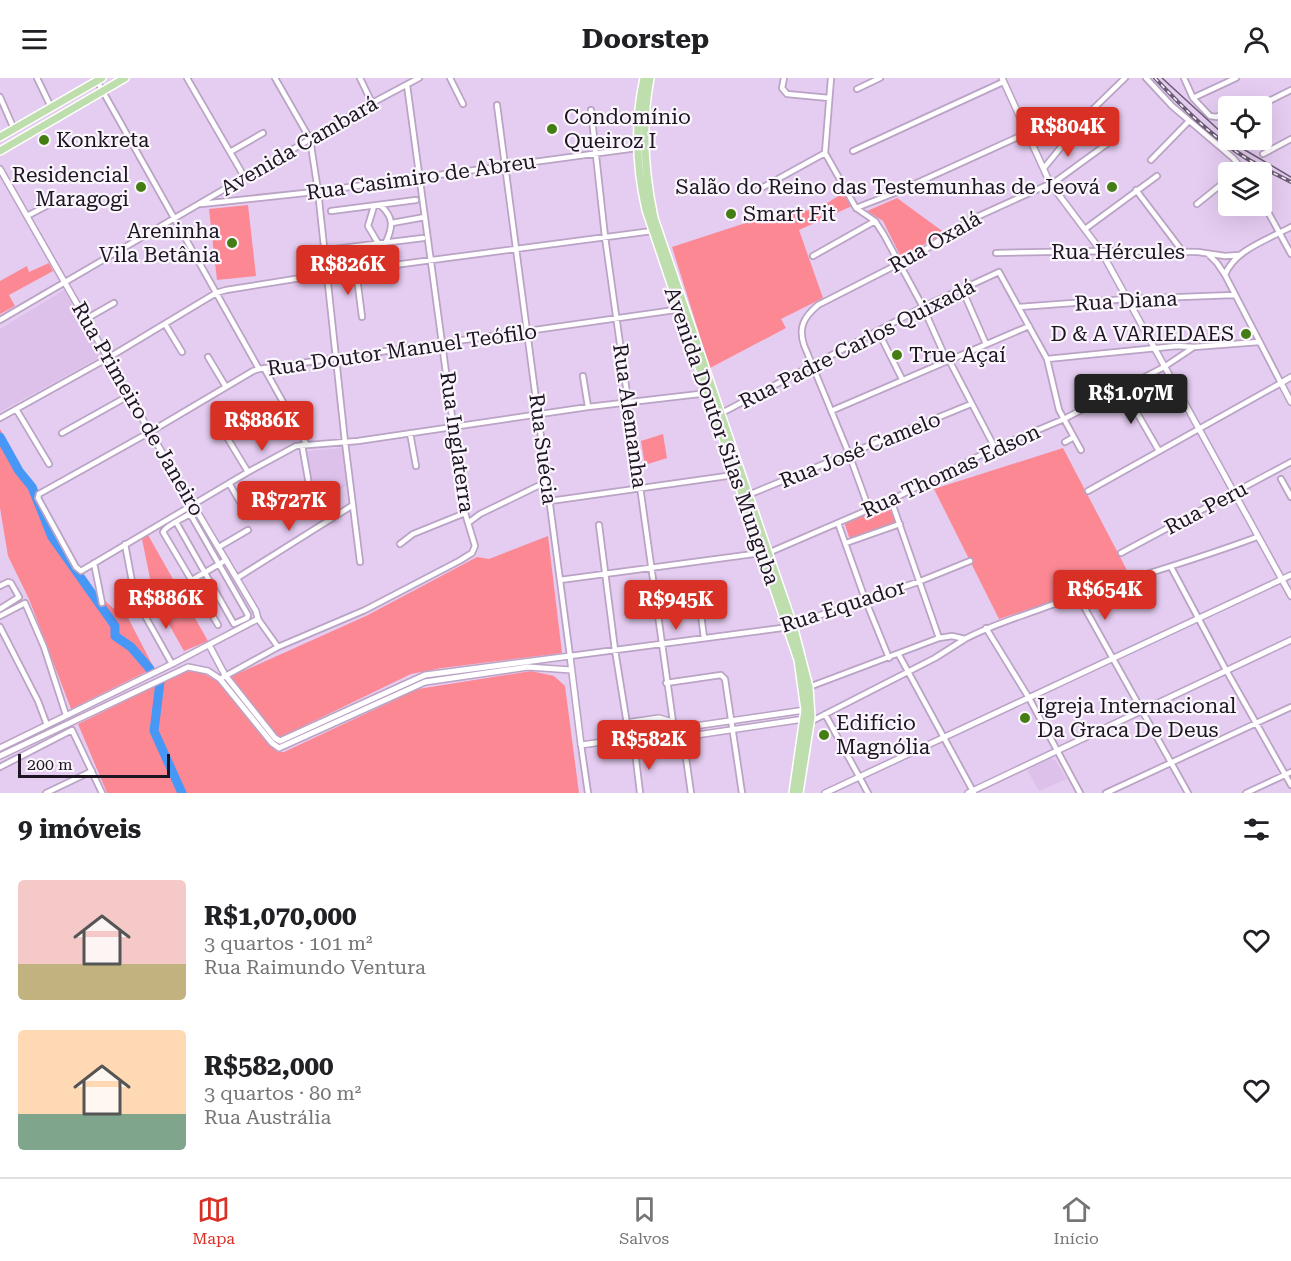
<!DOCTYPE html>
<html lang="pt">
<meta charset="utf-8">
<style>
:root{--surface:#fff;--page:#f2f2f2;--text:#202124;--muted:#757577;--line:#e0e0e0;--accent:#d93025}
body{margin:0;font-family:"Roboto Serif",serif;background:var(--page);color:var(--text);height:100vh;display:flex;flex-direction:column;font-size:22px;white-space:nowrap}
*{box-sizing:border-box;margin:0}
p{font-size:20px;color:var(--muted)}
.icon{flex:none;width:33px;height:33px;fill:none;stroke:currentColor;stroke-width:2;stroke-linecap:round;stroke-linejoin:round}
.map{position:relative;height:715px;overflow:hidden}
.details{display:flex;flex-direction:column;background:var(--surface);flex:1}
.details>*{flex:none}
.buttons{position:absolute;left:1218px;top:18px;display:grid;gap:12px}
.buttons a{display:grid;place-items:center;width:54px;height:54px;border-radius:6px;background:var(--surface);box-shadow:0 6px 24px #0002;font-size:30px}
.scale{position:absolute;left:18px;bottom:15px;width:152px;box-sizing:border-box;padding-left:6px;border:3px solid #1d1521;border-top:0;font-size:16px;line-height:21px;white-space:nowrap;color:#1d1521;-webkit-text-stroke:4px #fbf6fd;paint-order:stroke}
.price{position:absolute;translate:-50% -51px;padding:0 14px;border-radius:6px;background:var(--accent);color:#fff;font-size:20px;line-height:39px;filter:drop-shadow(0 2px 3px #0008)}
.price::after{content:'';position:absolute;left:50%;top:36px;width:18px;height:14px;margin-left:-9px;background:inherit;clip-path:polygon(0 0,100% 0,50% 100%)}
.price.active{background:#222;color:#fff}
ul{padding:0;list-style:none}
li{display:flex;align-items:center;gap:18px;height:150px;padding:0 18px}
li span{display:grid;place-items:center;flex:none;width:168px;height:120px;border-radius:6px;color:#555}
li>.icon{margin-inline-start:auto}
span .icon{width:72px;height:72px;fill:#fffc;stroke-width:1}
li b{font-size:26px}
h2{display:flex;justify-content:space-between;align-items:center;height:72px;padding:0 18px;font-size:26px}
header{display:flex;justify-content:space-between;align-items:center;height:78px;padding:0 18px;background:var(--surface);font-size:27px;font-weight:700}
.tabs{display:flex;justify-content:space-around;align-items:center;height:84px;border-top:2px solid var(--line);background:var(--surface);font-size:16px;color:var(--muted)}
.tabs a{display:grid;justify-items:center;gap:3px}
.tabs .active{color:var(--accent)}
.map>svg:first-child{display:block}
.built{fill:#ddc1eb}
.green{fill:#fc8894}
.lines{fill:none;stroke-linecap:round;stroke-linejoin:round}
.river{stroke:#4797f7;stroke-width:9}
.minor-casing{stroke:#baa3c5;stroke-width:8}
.tertiary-casing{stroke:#baa3c5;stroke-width:8}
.primary-casing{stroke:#fff;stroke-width:10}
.minor{stroke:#fff;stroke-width:4.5}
.tertiary{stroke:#fff;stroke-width:5}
.primary{stroke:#bfdead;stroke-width:7}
.tram{stroke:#6b5d73;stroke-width:1.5}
.rail-casing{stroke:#6b5d73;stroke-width:4}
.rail{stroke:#fbf6fd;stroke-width:1.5;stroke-dasharray:4.5;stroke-linecap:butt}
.poi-dot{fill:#447d14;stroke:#fbf6fd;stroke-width:2}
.labels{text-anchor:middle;stroke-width:4.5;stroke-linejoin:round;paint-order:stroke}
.poi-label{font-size:21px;fill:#1d1521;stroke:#fbf6fd;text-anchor:start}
.street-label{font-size:21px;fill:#1d1521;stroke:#fbf6fd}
</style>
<header><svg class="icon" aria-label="menu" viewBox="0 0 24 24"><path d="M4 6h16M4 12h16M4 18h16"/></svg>Doorstep<svg class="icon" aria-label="person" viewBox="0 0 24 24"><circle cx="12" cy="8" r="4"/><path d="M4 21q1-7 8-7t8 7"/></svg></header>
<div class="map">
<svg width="1291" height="715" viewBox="0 0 1291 715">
<rect width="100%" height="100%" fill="#e5cdf1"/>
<path class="built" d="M64,212l38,66 -102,56v-83z
M343,370l4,38 -34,11 -6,-46z
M1051,680l4,2 12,19 -28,12 -12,-21z"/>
<path class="green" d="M843,115l9,13 -53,24 24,68 -42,21 5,9 -76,40 -38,-121 117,-38c28,5 31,-2 54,-16z
M897,120l48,35 -44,24 -18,-36 -16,-10z
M248,127l8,71 -39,4 -8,-71z
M49,185l4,8 -44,24 6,11 -15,8v-33l27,-15 2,6z
M0,351l65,116 28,45 20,18 13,6 28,54 -83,41 -42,-110 -21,-43 -8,-48z
M663,356l4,24 -22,7 -4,-24z
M1063,370l67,128 -131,43 -65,-130z
M886,427l4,2 5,14 -1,3 -41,14 -4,-1 -4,-12 1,-3z
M148,457l60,106 -24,10 -30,-53 -12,-59z
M548,458l14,117 -120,15 -31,6 -132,64 -49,-61 136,-61 111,-59 12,2z
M186,593l15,1 16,9 52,64 9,7h6l134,-63 113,-18 23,5 11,10 14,107h-472l-29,-69z
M661,642c12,3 15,12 8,22l-28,6 -11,-7 -3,-8 6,-9z"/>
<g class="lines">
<path class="river" d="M0,359l19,34 13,16 20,50 63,89v10l16,11 19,22
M160,604l-6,49 28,62"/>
<defs>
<path id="minor" d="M37,0l14,29
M187,0l58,100
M275,0l35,61 8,52 27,251 15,120
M360,0l12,25
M450,0l13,26
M784,0l-2,10 5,6 42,4
M1146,0l26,28 61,52 12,14
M1184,0l9,20 17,18 7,1 11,-7
M97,3l162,288
M857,11l23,-11
M0,19l14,32
M1193,20l43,-20
M497,27l73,551 212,-28 136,-46 52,-21
M1236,28h5
M1259,28l32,-16
M591,32l14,127 68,485
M853,73l150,-69
M230,74l33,-19
M825,75l31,55 19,13 9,14 39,72 24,54
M825,75l6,-75
M1263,76l28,-15
M1151,82l38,-39
M1044,90l44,-54 37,-36
M758,112l67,-37
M1136,112l47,62
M1262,123l29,53
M201,126l104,-11 339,-46
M1197,126l31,-25
M380,127c14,12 13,22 6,37
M374,128l-6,20 10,17
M856,130l41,-16 130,-59
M331,133l85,-11
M27,138l27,-14
M392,145l33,-6
M1085,151l72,-53
M334,171l89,-11
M996,175l105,-2 97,1 27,4 14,-1
M1208,176l9,9 8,12
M813,178l62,-35
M356,192l6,47
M962,211l24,55
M1019,229l108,-8 107,-4
M682,231l-423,60 -6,2 -103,61 -111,62 -1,4 38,69 5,4 167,-99 48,-26 62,-5 230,-34 120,-14
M86,241l28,-16
M0,242l372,-217 47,-25
M165,246l17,28
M878,253l24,48
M208,279l18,30
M1047,281l130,-13 17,1 65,-5
M949,282l46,88
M264,290l43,77
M583,298l5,31
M1122,309l37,64
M16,331l33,55
M831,333l198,-85
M718,337l205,-108 76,-35 48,87 12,51 22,40
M0,340l108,-60 108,-65 10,-3 100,-16 326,-43
M62,355l68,-38
M410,355l6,33
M228,361l20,33
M1065,364l9,-5
M302,367l9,51
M1281,401l10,18
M229,405l18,31
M1088,413l193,-108 -56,-108c9,-25 44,-36 66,-48
M748,417l223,-91
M891,422l48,138
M550,423l184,-26
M869,431l-20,-55 -45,-109c-6,-18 0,-28 14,-40l102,-52 50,-33 86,-39 55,-40
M176,444l58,102 13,-6 1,-3 -56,-98 -4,-2c-8,5 -21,10 -25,17l55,93
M468,445l12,-9 68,-33
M838,445l27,76 24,59
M599,447l16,125 12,74
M846,465l54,-19
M400,466l13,-10 52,-21
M219,469l29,-17
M768,475l123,-53 104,-52 69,-29 100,-52 30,-20
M1121,475l170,-91
M94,485l8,40
M1171,489l55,103 65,115
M237,500l116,-73
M192,502l34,-20
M560,502l201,-27
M697,506l7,54
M0,508l8,-4 3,1 8,14 -19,12
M1078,518l110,197
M140,529l32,57
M124,532l12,-7 -11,-59
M0,538l25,-13 19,44 22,68
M258,541l20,28
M0,549l38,74 9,24
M986,550l43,70 51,95
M899,577l75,138
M220,601l58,-32 87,-37 94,-49 13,-8 3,-7 -10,-33 -58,-428
M666,605l55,-8 4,4 17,114
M809,609l130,-49 13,-2 13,3c26,-14 54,-22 81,-32 70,-25 142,-44 211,-70
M825,636l43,79
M810,644l125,-64 30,-19
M683,659l8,56
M581,667l7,48
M635,673l5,42
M0,689l72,-37 30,63
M46,715l46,-22
M1106,715l185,-86
M1246,715l45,-21"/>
<path id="tertiary" d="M1002,0l48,105 51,68 190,345
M0,91l150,263 106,179 2,8 -86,45 -172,84
M1291,299l-10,6 10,19
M209,567l16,30 50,63 5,3 145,-66 145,-19 11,89 42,-6
M674,648l7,2 124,-18
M676,661l-3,-17 -14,-4 -28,4 -4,2c-6,12 -4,20 8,27l34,-4 7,-8 7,-2 121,-18
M0,678l188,-89 20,4 12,8 52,64 7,5 146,-66 103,-15 43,3
M825,715l466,-218
M968,715l323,-153"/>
<path id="primary" d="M644,0c-10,45 -8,88 2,132l152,450 7,50 -12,83
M650,0c-9,48 -6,93 4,140l139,407 16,62 2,30 -12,76
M0,59l102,-59
M0,73l125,-73"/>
</defs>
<use href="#minor" class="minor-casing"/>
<use href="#tertiary" class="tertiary-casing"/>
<use href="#primary" class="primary-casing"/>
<use href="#minor" class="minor"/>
<use href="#tertiary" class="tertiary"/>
<use href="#primary" class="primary"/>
<path class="tram" d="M1162,0l71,65 58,34"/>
<defs>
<path id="rail" d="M1155,0c28,30 56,58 91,80 14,9 30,16 45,24"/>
</defs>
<use href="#rail" class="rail-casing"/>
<use href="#rail" class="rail"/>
</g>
<g class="poi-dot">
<circle cx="552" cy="51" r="6"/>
<circle cx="44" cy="62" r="6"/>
<circle cx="141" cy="109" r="6"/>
<circle cx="1112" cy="109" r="6"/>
<circle cx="731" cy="136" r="6"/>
<circle cx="232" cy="165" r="6"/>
<circle cx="1246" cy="256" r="6"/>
<circle cx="897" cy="277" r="6"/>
<circle cx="1025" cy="640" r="6"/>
<circle cx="824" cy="657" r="6"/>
</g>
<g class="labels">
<g class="poi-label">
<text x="564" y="46">Condomínio<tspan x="564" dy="24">Queiroz I</tspan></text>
<text x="56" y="69">Konkreta</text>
<text x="129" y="104" text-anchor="end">Residencial<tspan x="129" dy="24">Maragogi</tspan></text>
<text x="1100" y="116" text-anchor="end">Salão do Reino das Testemunhas de Jeová</text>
<text x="743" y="143">Smart Fit</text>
<text x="220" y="160" text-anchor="end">Areninha<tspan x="220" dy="24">Vila Betânia</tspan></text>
<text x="1234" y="263" text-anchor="end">D &amp; A VARIEDAES</text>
<text x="909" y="284">True Açaí</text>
<text x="1037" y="635">Igreja Internacional<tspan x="1037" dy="24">Da Graca De Deus</tspan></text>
<text x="836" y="652">Edifício<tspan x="836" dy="24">Magnólia</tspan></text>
</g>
<g class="street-label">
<text transform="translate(299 68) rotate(-30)" y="7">Avenida Cambará</text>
<text transform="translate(421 99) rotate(-8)" y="7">Rua Casimiro de Abreu</text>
<text transform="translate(935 164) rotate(-30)" y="7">Rua Oxalá</text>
<text x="1118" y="181">Rua Hércules</text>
<text transform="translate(1126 223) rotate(-3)" y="7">Rua Diana</text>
<text transform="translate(857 266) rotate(-27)" y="7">Rua Padre Carlos Quixadá</text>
<text transform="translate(402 272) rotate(-8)" y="7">Rua Doutor Manuel Teófilo</text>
<text transform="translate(138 331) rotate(60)" y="7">Rua Primeiro de Janeiro</text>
<text transform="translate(630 338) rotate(82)" y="7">Rua Alemanha</text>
<text transform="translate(722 358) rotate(71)" y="7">Avenida Doutor Silas Munguba</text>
<text transform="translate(457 364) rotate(82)" y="7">Rua Inglaterra</text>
<text transform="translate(543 371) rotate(83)" y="7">Rua Suécia</text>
<text transform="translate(860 372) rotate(-22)" y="7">Rua José Camelo</text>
<text transform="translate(951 393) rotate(-25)" y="7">Rua Thomas Edson</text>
<text transform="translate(1206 430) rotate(-28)" y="7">Rua Peru</text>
<text transform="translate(843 528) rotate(-18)" y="7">Rua Equador</text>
</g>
</g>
</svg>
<div class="buttons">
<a><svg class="icon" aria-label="locate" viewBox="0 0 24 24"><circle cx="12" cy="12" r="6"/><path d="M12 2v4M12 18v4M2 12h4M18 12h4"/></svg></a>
<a><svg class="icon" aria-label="layers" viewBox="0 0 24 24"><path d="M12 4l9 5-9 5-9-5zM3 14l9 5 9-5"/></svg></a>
</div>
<div class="scale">200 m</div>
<b class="price" style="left:1068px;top:80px">R$804K</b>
<b class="price" style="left:348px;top:218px">R$826K</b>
<b class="price active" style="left:1131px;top:347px">R$1.07M</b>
<b class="price" style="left:262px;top:374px">R$886K</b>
<b class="price" style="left:289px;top:454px">R$727K</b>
<b class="price" style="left:1105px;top:543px">R$654K</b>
<b class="price" style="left:166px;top:552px">R$886K</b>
<b class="price" style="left:676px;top:553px">R$945K</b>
<b class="price" style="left:649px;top:693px">R$582K</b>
</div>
<section class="details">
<h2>9 imóveis<svg class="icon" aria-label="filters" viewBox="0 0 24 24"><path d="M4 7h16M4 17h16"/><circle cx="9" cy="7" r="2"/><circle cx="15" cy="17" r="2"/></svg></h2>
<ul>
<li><span style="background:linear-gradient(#f6c9c9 70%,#c2b280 0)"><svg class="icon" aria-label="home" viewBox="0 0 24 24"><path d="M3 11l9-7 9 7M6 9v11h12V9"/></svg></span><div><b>R$1,070,000</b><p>3 quartos · 101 m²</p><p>Rua Raimundo Ventura</p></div><svg class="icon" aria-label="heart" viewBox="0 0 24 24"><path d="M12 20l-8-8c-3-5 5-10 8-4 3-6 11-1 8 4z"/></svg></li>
<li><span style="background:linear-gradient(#ffd9b3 70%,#7fa58c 0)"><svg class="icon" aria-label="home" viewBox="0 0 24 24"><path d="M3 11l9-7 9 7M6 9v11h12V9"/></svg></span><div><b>R$582,000</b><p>3 quartos · 80 m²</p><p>Rua Austrália</p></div><svg class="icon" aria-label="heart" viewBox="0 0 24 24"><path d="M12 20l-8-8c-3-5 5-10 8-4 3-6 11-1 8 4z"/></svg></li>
</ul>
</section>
<nav class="tabs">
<a class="active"><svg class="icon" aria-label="map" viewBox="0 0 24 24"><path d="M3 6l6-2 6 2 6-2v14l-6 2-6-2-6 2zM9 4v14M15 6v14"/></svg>Mapa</a>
<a><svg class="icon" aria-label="saved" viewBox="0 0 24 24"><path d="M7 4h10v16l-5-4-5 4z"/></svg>Salvos</a>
<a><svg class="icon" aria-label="home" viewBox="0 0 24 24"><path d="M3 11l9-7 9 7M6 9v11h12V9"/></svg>Início</a>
</nav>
